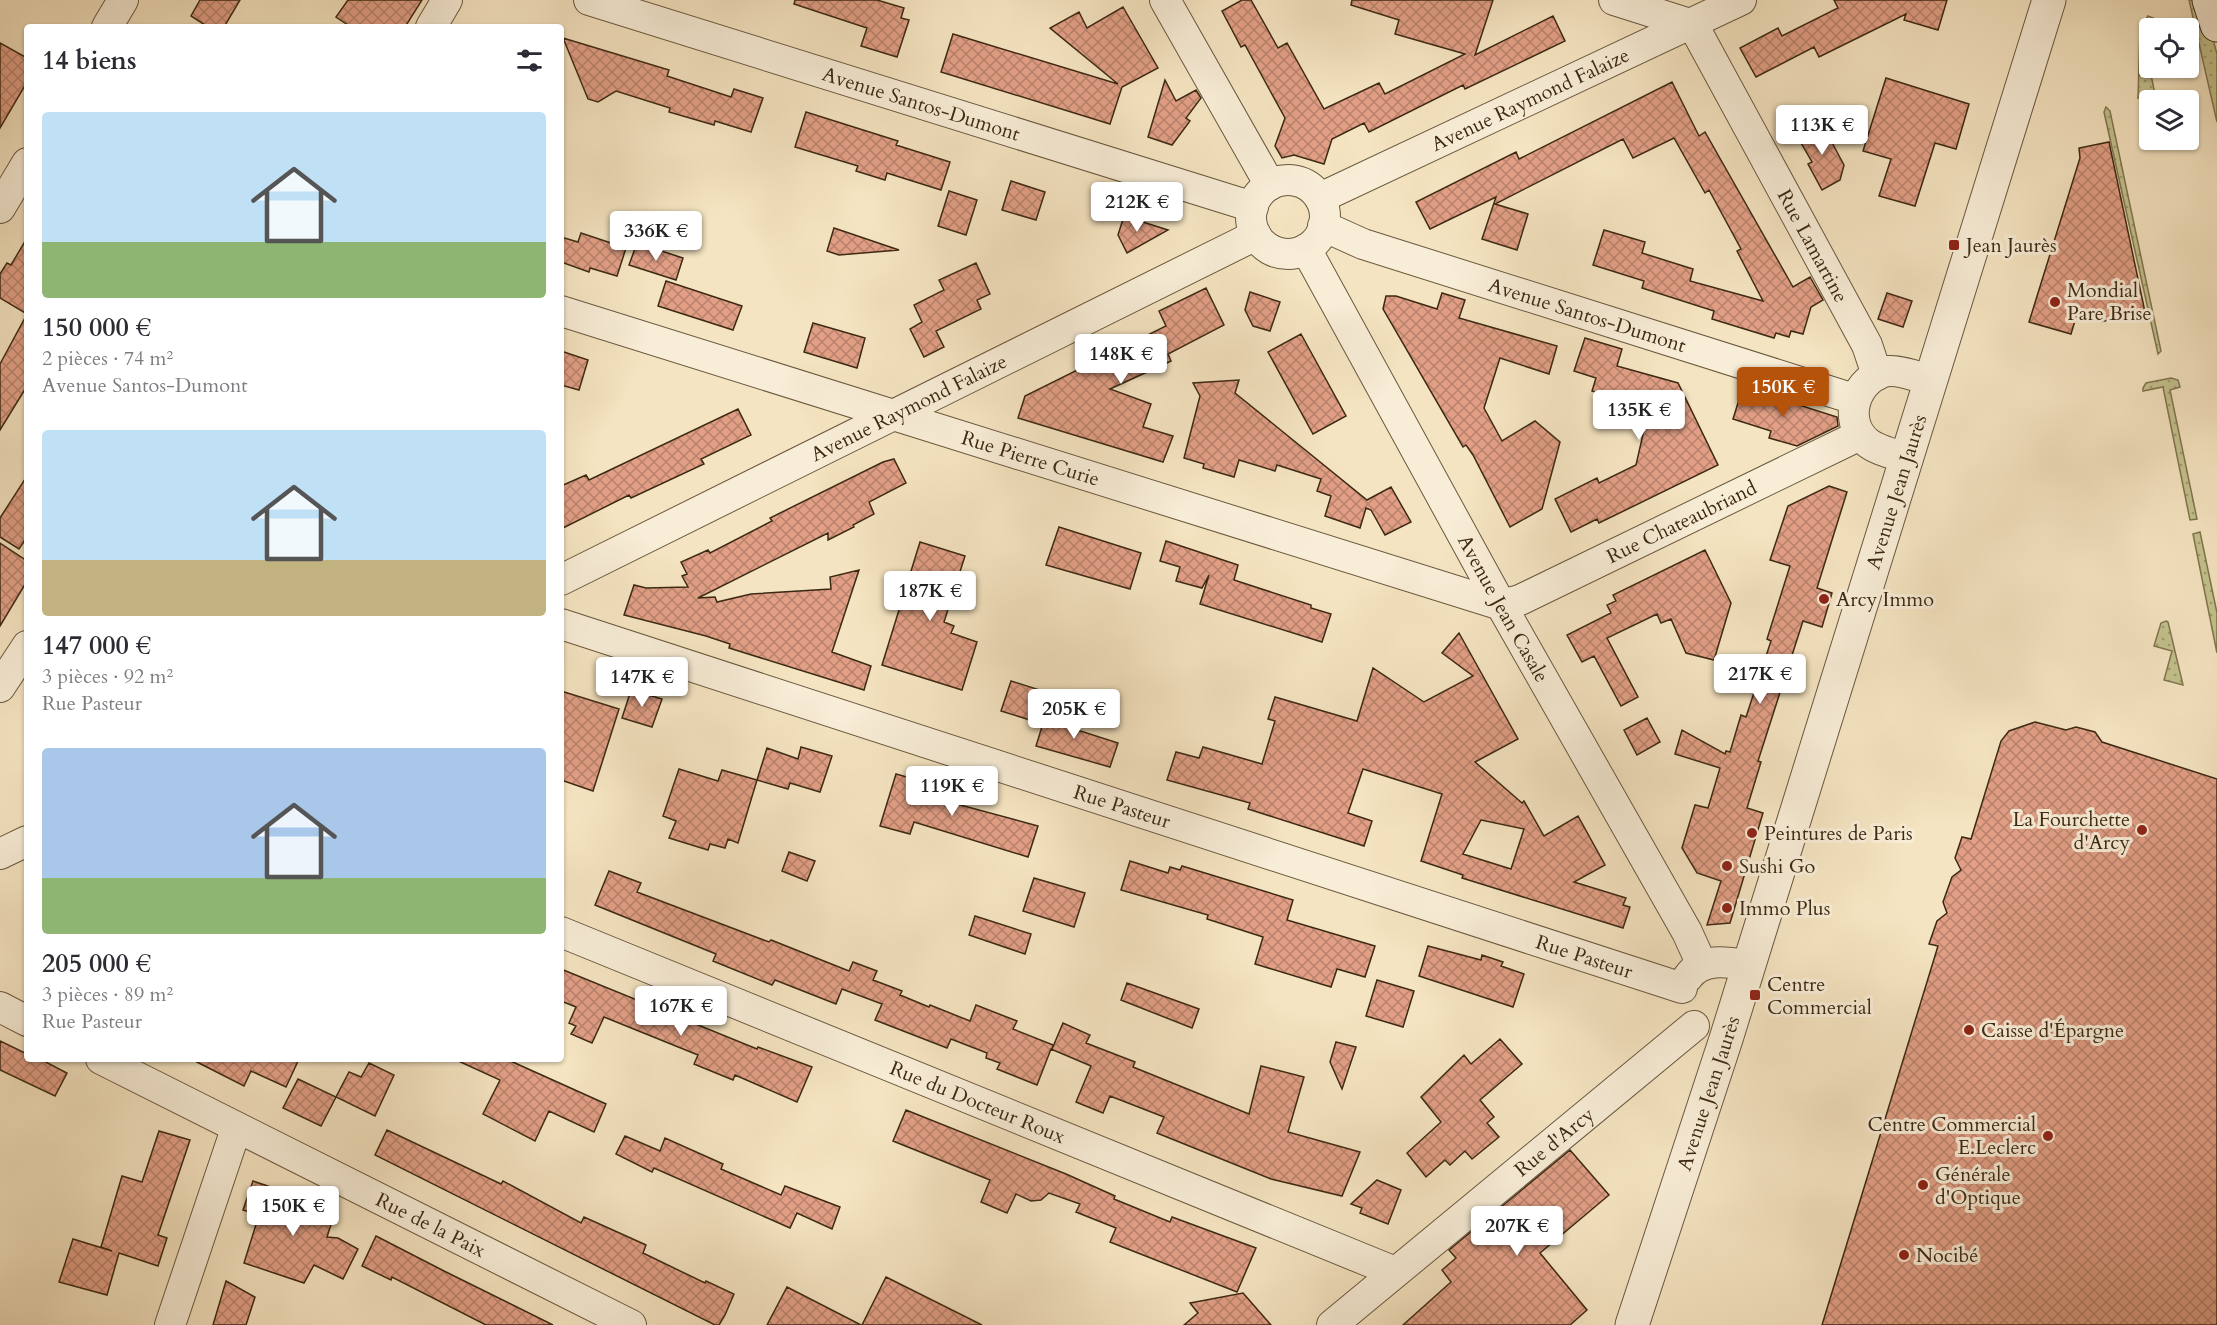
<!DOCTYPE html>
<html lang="fr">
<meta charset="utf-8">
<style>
:root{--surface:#fff;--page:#f7f7f7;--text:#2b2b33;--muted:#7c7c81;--accent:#b45309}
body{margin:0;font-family:Cardo,serif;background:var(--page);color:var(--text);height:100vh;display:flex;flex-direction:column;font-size:22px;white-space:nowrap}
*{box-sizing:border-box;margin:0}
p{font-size:20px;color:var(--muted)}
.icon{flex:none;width:33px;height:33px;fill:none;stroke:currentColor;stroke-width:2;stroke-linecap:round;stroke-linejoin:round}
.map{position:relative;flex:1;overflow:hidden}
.sheet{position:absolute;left:24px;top:24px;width:540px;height:1038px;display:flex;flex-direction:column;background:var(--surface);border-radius:6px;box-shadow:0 2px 4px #0004}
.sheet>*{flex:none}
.tools{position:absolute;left:2139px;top:18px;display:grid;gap:12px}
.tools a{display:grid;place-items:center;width:60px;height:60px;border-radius:6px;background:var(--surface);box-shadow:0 2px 4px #0004;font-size:30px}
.price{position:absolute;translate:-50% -51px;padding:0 14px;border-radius:6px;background:#fff;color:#222;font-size:20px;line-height:39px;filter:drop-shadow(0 2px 3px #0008)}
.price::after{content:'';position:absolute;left:50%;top:36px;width:18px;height:14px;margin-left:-9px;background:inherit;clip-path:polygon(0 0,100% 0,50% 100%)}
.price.current{background:var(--accent);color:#fff}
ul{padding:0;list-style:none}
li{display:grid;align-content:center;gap:12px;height:318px;padding:0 18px}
li span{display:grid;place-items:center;height:186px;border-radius:6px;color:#555}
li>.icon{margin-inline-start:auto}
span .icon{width:108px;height:108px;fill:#fffc;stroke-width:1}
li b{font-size:26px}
h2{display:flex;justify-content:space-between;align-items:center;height:72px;padding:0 18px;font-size:26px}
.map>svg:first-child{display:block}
.grass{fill:url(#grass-dots);stroke:#807650;stroke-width:1.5}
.building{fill:url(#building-cross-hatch);stroke:#3c2913;stroke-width:1.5;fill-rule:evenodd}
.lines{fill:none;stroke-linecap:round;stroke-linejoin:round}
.minor-casing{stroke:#6a583e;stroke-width:32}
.tertiary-casing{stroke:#6a583e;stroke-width:35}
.secondary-casing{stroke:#3c2913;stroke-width:35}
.minor{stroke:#f8edd7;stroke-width:30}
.tertiary{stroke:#f8edd7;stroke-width:33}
.secondary{stroke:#f8edd7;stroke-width:33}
.poi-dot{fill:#8f2418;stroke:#f8edd7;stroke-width:2}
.labels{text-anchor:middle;stroke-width:6;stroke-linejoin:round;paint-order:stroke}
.street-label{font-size:20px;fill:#3c2913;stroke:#f8edd7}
.poi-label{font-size:20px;fill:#3c2913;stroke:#f8edd7;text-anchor:start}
</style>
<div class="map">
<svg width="2217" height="1325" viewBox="0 0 2217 1325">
<defs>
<pattern id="grass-dots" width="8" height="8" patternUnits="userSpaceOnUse" patternTransform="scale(1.5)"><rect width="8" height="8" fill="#c4c28e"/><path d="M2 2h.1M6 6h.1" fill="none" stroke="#a09e73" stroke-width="1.8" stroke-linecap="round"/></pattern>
<pattern id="building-cross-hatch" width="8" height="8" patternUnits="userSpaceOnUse" patternTransform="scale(1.5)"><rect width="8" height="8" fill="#e29f86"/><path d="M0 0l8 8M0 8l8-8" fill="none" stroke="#b8826c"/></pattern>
</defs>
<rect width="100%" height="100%" fill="#f5e4c1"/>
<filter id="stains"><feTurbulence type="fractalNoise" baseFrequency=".00333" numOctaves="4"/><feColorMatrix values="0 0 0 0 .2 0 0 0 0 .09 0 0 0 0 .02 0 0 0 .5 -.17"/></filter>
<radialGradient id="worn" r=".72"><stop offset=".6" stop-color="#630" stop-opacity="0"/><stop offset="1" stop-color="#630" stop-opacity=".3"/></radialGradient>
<path class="grass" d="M2189,0h13l15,54v68z
M2148,16l8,3 4,9 -18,4 13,62 -17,4 2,-69z
M2106,107l4,4 51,240 -3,3 -54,-242z
M2171,378l7,2 2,7 -10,3 27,129 -7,1 -27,-133 -20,4v-3l3,-5z
M2200,532l17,81v40l-24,-119z
M2166,621l2,1 15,63 -19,-5 8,-29 -18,-5 7,-23z"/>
<path class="building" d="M200,0h40l-16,27h-16l-17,-11z
M348,0h74l-17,27h-54l-15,-10z
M795,0h82l27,8 -3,10 8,2 -12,37 -36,-11 6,-18 -73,-24z
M1242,0h9l27,48 9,-5 37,66 55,-26 6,11 80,-40 -70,-20 4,-14 -48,-15 1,-5h141l-18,55 78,-39 12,25 -100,48 -2,-4 -94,47 -5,-9 -32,16 -8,25 -30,-9 -12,3 -7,-12 10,-28 -40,-73 -4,2 -19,-36z
M1834,0h113l-9,30 -34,-10 2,-6 -87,43 -5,-10 -58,30 -16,-29 38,-20 4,8 56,-28z
M1123,7l35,61 -36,19 -12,37 -169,-52 12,-38 165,50 -68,-56 29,-16 8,16z
M563,38l106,32 -2,6 64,21 3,-8 29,9 -12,34 -36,-11 -1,4 -45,-13 1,-4 -54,-17 -18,11 -10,-3z
M0,43l27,15v24l-27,46z
M1886,78l83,26 -13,45 -21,-6 -20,63 -36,-10 12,-37 -28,-8z
M1165,80l11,21 20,-11 5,8 -15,20 4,3 -18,24 -24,-8z
M1672,82l27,54 6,-4 88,155 17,-10 13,23 -12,7 -8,27 -12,-3 -2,6 -13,-4 -2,5 -62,-19 2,-8 -72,-23 2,-7 -51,-16 11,-35 41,12 -3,11 51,16 -3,12 73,20 -26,-50 4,-2 -32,-59 -4,3 -31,-55 -41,20 -10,-19 -128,65 33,10 -11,36 -35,-11 14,-42 -66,32 -14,-27 100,-50 3,7z
M806,112l92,29 -2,4 54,17 -9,28 -54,-17 -2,7 -29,-9 2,-5 -63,-19z
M1821,122l23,43 -4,15 -18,10 -14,-26 4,-2 -15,-26z
M2109,142l36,170 -45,10 -23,-8 -6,20 -42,-12 51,-164 -1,-10z
M1011,181l34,11 -9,28 -34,-10z
M949,191l28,9 -11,35 -28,-9z
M1124,216l44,14 -41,23 -9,-18z
M834,228l65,22 -60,5 -12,-4z
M581,233l45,15 -9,28 -27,-8 -1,4 -28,-10v-25l17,5z
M27,238v148l-27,44v-66l27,-50 -27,-16v-24l7,-11 4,2z
M637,243l46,15 -7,22 -47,-15z
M976,263l14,31 -13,6 4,9 -45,22 8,16 -20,10 -14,-28 12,-7 -8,-17 30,-15 -5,-10z
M666,281l76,25 -9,24 -75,-24z
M1206,288l18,37 -56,29 3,7 -61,28 41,15 -8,23 30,9 -10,26 -145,-44 7,-22 141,-70 -7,-15z
M1250,292l30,10 -10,29 -17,-5 -8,-16z
M1442,293l23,7 -6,18 98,28 -8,28 -49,-16 -16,50 18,33 33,-20 25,21 -18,67 -32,18 -37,-72 -7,-10 -3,2 -80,-138 3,-13h10l41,13z
M1887,293l25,8 -9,26 -25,-8z
M813,323l52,15 -8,30 -53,-16z
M1301,334l45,82 -33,18 -45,-82z
M1585,338l37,11 -5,17 61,17 40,82 -119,58 -2,-4 -26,13 -16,-33 42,-21 2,5 37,-18 13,-57 -57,-17 4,-13 -22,-7z
M561,351l27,9 -9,30 -18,-5z
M1239,380l-4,13 132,107 24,-13 20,35 -26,13 -14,-25 -5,-2 -6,20 -35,-12 6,-20 -14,-5 4,-12 -44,-14 -2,6 -36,-11 -5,17 -31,-9 1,-4 -20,-6 16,-62 -7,-13z
M1743,387l94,30 1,9 -41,20 -28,-8 2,-7 -38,-12z
M738,409l13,26 -50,24 3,5 -73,34 -2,-3 -68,34v-43l25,-11 3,5z
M894,459l12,24 -37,19 5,12 -21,11 1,2 -26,13v-7l-130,65 17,-1 2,5 34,-8 80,-5 -1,-12 29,-7 -27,82 39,14 -7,24 -135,-42 1,-4 -24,-8 -82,-21 10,-30 12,3 42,-1 -6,-11 5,-2 -6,-12 27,-12 2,3 62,-32 -2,-3 113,-56z
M27,476v61l-8,12 -19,-12v-19z
M1829,486l18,6 -30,96 15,5 -10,34 -19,-6 -45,140 3,1 -14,46 16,5 -33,110 -23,2 14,-44 -24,-8 -15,-25 13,-43 13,3 12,-40 -45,-14 7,-24 43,24 1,-3 4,1 11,-37 5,2 25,-76 -4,-2 23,-73 -20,-6 18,-54z
M1059,527l82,26 -11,36 -84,-24z
M1166,541l72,24 -4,15 77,25v3l20,6 -9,28 -122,-38 9,-29 -7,13 -26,-7 4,-14 -20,-6z
M920,542l45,14 -21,66 10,4 -3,7 26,9 -15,48 -80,-25z
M0,543l27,18v20l-27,45z
M1705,550l26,53 -17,57 -28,-7 -15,-34 -10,4 -4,-9 -50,24 31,59 -17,9 -27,-50 -12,6 -15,-27 44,-22 -4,-8 9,-4 -3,-6z
M1459,633l59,106 -43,23 47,41 2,-2 20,35 34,-20 27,49 -31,17 52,16 -3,7 7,2 -7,21 -161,-50 1,-3 -42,-14 21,-67 -79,-25 -15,44 24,8 -8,25 -116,-37 2,-6 -83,-23 9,-28 23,6 4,-11 59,17 13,-43 -7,-2 7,-22 82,24 16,-53 51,34 49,-26 -31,-23zM1481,820l43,9 -13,40 -48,-15z
M1011,681l41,13 -9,30 -42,-13z
M631,690l31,9 -10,28 -30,-9z
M561,691l58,18 -26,82 -32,-11z
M1048,707l26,8 -3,13 47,15 -8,24 -74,-21z
M1647,718l13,24 -23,13 -13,-25z
M2035,722l31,8 10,-3 19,5 7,10 115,37v546h-395l116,-379 -9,-2 8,-23 10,-8 -4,-11 9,-25 9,-7 -6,-12 7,-21 9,2 30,-98 8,-10z
M801,747l31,9 -12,36 -30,-9 -2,6 -31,-9 10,-32 31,11z
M679,769l39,12 4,-11 35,10 -19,63 -10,-4 -3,9 -15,-4 -2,6 -39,-12 7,-17 -13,-5z
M896,774l61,17 -4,12 85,23 -10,31 -114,-35 -4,12 -30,-8z
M789,852l26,9 -8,20 -25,-10z
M1130,861l38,12 2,-6 10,3 2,-4 111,34 -6,20 88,26 -10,31 -28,-8 -6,18 -76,-23 8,-27 -56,-18 1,-4 -87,-25z
M609,871l32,12 -4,9 132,50 2,-2 78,31 4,-9 24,9 -4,9 29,11 -2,4 29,12 1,-2 40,16 6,-16 41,16 -4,8 40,16 -1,4 11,-26 27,12 -4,8 49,19 -2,5 116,47 12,-48 43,11 -16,55 72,20 -18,44 -71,-17 -114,-46 7,-16 -54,-21 -7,17 -27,-11 15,-36 -40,-17 -14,36 -40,-16 3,-6 -14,-5 1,-5 -36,-14 -4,9 -72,-28 7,-16 -40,-15 -6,15 -61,-24 -3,5 -59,-24 3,-7 -121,-49z
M1034,878l51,15 -11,34 -51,-16z
M975,916l56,18 -6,20 -56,-19z
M1428,946l53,14 1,-5 21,7 -2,4 23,8 -11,33 -94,-31z
M561,969l196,80 1,-2 54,20 -15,35 -62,-27 -2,5 -39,-16 4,-9 -94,-38 -12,26 -21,-9 5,-8 -7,-3 7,-16 -15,-6z
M1377,980l37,11 -11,36 -37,-11z
M1127,983l72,26 -7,19 -71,-28z
M1500,1039l22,25 -42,36 14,17 -7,6 12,14 -27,22 -7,-8 -15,14 -5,-5 -19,17 -19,-24 34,-31 -20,-25 43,-42 7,9z
M0,1041l27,13v5h13l27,14 -12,23 -55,-26z
M1336,1042l20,5 -14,42 -12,-27z
M191,1059h108l-13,28 -35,-16 -7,15z
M454,1059h52l100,45 -12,28 -45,-21 -14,30 -52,-27 17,-34z
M369,1063l25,12 -19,41 -39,-19 13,-25 12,5z
M298,1079l38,18 -15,29 -38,-18z
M906,1110l160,64 49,22 -1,3 56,23 2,-5 84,31 -19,44 -127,-50 6,-14 -40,-16 4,-8 -31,-11 -8,7 -10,1 -15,-7 -9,19 -26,-11 9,-22 -97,-39z
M387,1130l114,54 2,-3 78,42 3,-6 62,28 -3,8 62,30 1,-2 28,13 -9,21 -6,10h-4l-340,-170z
M159,1131l31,9 -32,95 9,3 -9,28 -39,-13 -12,42 -48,-13 14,-43 39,12 -11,-4 21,-71 20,6z
M625,1136l35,15 5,-13 58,26 -2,5 60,26 4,-9 55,21 -8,22 -35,-16 -7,15 -136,-60 -2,4 -36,-18z
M1570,1150l39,45 -69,58 47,57 -17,15h-167l48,-43 -9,-12 14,-12 -7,-8z
M1377,1180l24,10 -13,34 -28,-11 2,-5 -11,-4z
M253,1181l41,14 -2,7 42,13 -7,22 11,1 20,11 -15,30 -29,-14 -10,18 -60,-20 15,-48 -16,-5z
M376,1236l68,35 109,54h-67l-94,-48 -1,3 -29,-14z
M886,1277l96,48h-120z
M226,1281l29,16 -9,28h-33z
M787,1287l74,38h-94z
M1243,1293l28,32h-87l14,-12 -8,-10z"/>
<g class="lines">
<defs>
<g id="minor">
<path id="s1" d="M589,0l664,207"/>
<path d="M1165,0l105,185"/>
<path id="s2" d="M1614,0l79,25 174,320 10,30"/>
<path d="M107,27l16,-27"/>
<path d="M431,27l16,-27"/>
<circle cx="1288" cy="217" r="37"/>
<path id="s3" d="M1320,198l421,-198"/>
<path d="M0,208l27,-45"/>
<path id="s4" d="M1323,226l40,18 491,155"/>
<path id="s5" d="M1306,249l195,356 186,327 15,33"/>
<path id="s6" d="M561,311l940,294 19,-5 340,-165"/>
<path d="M1906,458c-12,-4 -30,-8 -39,-16 -26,-22 -11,-66 22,-71 12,-1 29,6 41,9"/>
<path id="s7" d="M561,580l695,-345"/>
<path id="s8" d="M561,624l1121,364"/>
<path d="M0,687l27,-41"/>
<path d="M0,854l27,-13"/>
<path id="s9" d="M561,932l834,340"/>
<path d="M1688,977c14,-20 40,-15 60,-12"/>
<path d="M0,1007l27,14"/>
<path id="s10" d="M101,1059l530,266"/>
<path d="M170,1325l66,-196"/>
<path id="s11" d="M1332,1325l362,-299"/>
</g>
<g id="tertiary">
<path id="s12" d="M1632,1325l94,-286 323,-1039"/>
</g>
<path id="secondary" d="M2209,0l8,25"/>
</defs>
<use href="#minor" class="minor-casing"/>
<use href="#tertiary" class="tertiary-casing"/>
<use href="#secondary" class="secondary-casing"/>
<use href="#minor" class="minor"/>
<use href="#tertiary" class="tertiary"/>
<use href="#secondary" class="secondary"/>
</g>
<g class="poi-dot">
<rect x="1948" y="239" width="12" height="12" rx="3"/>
<circle cx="2055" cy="302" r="6"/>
<circle cx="1824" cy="599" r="6"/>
<circle cx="2142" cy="830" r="6"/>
<circle cx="1752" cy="833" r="6"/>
<circle cx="1727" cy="866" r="6"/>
<circle cx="1727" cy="908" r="6"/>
<rect x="1749" y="989" width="12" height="12" rx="3"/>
<circle cx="1969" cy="1030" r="6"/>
<circle cx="2048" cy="1136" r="6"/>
<circle cx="1923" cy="1185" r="6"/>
<circle cx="1904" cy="1255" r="6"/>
</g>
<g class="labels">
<g class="street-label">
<text dy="7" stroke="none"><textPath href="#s3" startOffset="232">Avenue Raymond Falaize</textPath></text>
<text dy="7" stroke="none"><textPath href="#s1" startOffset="348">Avenue Santos-Dumont</textPath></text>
<text dy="7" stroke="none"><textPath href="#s2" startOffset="334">Rue Lamartine</textPath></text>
<text dy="7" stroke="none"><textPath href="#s4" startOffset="279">Avenue Santos-Dumont</textPath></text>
<text dy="7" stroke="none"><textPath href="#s7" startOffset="388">Avenue Raymond Falaize</textPath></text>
<text dy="7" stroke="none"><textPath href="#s6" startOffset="492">Rue Pierre Curie</textPath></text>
<text dy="7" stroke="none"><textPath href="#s12" startOffset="874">Avenue Jean Jaurès</textPath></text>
<text dy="7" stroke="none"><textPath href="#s6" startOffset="1184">Rue Chateaubriand</textPath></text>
<text dy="7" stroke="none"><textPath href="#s5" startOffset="410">Avenue Jean Casale</textPath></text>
<text dy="7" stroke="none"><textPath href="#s8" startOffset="590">Rue Pasteur</textPath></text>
<text dy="7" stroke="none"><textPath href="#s8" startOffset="1076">Rue Pasteur</textPath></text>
<text dy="7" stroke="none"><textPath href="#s12" startOffset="244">Avenue Jean Jaurès</textPath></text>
<text dy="7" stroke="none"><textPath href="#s9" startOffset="450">Rue du Docteur Roux</textPath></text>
<text dy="7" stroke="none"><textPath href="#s11" startOffset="288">Rue d'Arcy</textPath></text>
<text dy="7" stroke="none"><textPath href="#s10" startOffset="369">Rue de la Paix</textPath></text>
</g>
<g class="poi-label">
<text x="1966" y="252">Jean Jaurès</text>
<text x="2067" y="297">Mondial<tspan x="2067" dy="23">Pare Brise</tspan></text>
<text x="1836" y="606">Arcy Immo</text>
<text x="2130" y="826" text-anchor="end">La Fourchette<tspan x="2130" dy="23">d'Arcy</tspan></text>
<text x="1764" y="840">Peintures de Paris</text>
<text x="1739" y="873">Sushi Go</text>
<text x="1739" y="915">Immo Plus</text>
<text x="1767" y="991">Centre<tspan x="1767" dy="23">Commercial</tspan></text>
<text x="1981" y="1037">Caisse d'Épargne</text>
<text x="2036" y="1131" text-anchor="end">Centre Commercial<tspan x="2036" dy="23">E.Leclerc</tspan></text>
<text x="1935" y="1181">Générale<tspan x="1935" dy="23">d'Optique</tspan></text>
<text x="1916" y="1262">Nocibé</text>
</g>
</g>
<rect width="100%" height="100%" filter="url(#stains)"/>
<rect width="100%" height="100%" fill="url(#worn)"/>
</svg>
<div class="tools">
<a><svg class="icon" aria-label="locate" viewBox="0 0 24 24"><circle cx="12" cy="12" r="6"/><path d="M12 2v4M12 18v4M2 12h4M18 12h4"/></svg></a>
<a><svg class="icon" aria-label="layers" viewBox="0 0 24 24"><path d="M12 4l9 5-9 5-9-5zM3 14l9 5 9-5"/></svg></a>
</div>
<b class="price" style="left:1822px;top:156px">113K €</b>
<b class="price" style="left:1137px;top:233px">212K €</b>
<b class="price" style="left:656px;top:262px">336K €</b>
<b class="price" style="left:1121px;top:385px">148K €</b>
<b class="price current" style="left:1783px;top:418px">150K €</b>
<b class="price" style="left:1639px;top:441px">135K €</b>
<b class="price" style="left:930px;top:622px">187K €</b>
<b class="price" style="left:1760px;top:705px">217K €</b>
<b class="price" style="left:642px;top:708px">147K €</b>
<b class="price" style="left:1074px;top:740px">205K €</b>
<b class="price" style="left:952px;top:817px">119K €</b>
<b class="price" style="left:681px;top:1037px">167K €</b>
<b class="price" style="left:293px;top:1237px">150K €</b>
<b class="price" style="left:1517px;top:1257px">207K €</b>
<section class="sheet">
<h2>14 biens<svg class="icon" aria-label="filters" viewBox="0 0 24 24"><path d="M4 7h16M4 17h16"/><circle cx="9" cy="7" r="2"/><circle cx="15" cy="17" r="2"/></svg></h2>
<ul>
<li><span style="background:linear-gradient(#bfe0f5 70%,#8fb573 0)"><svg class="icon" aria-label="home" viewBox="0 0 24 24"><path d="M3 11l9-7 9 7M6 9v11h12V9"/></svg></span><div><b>150 000 €</b><p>2 pièces · 74 m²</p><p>Avenue Santos-Dumont</p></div></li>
<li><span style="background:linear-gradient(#bfe0f5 70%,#c2b280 0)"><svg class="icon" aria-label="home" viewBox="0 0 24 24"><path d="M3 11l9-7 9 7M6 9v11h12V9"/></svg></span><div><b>147 000 €</b><p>3 pièces · 92 m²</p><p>Rue Pasteur</p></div></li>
<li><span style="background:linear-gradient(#a9c7e8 70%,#8fb573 0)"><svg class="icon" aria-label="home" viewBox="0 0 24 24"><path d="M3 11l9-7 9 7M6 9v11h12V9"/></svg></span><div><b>205 000 €</b><p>3 pièces · 89 m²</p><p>Rue Pasteur</p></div></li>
</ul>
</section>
</div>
